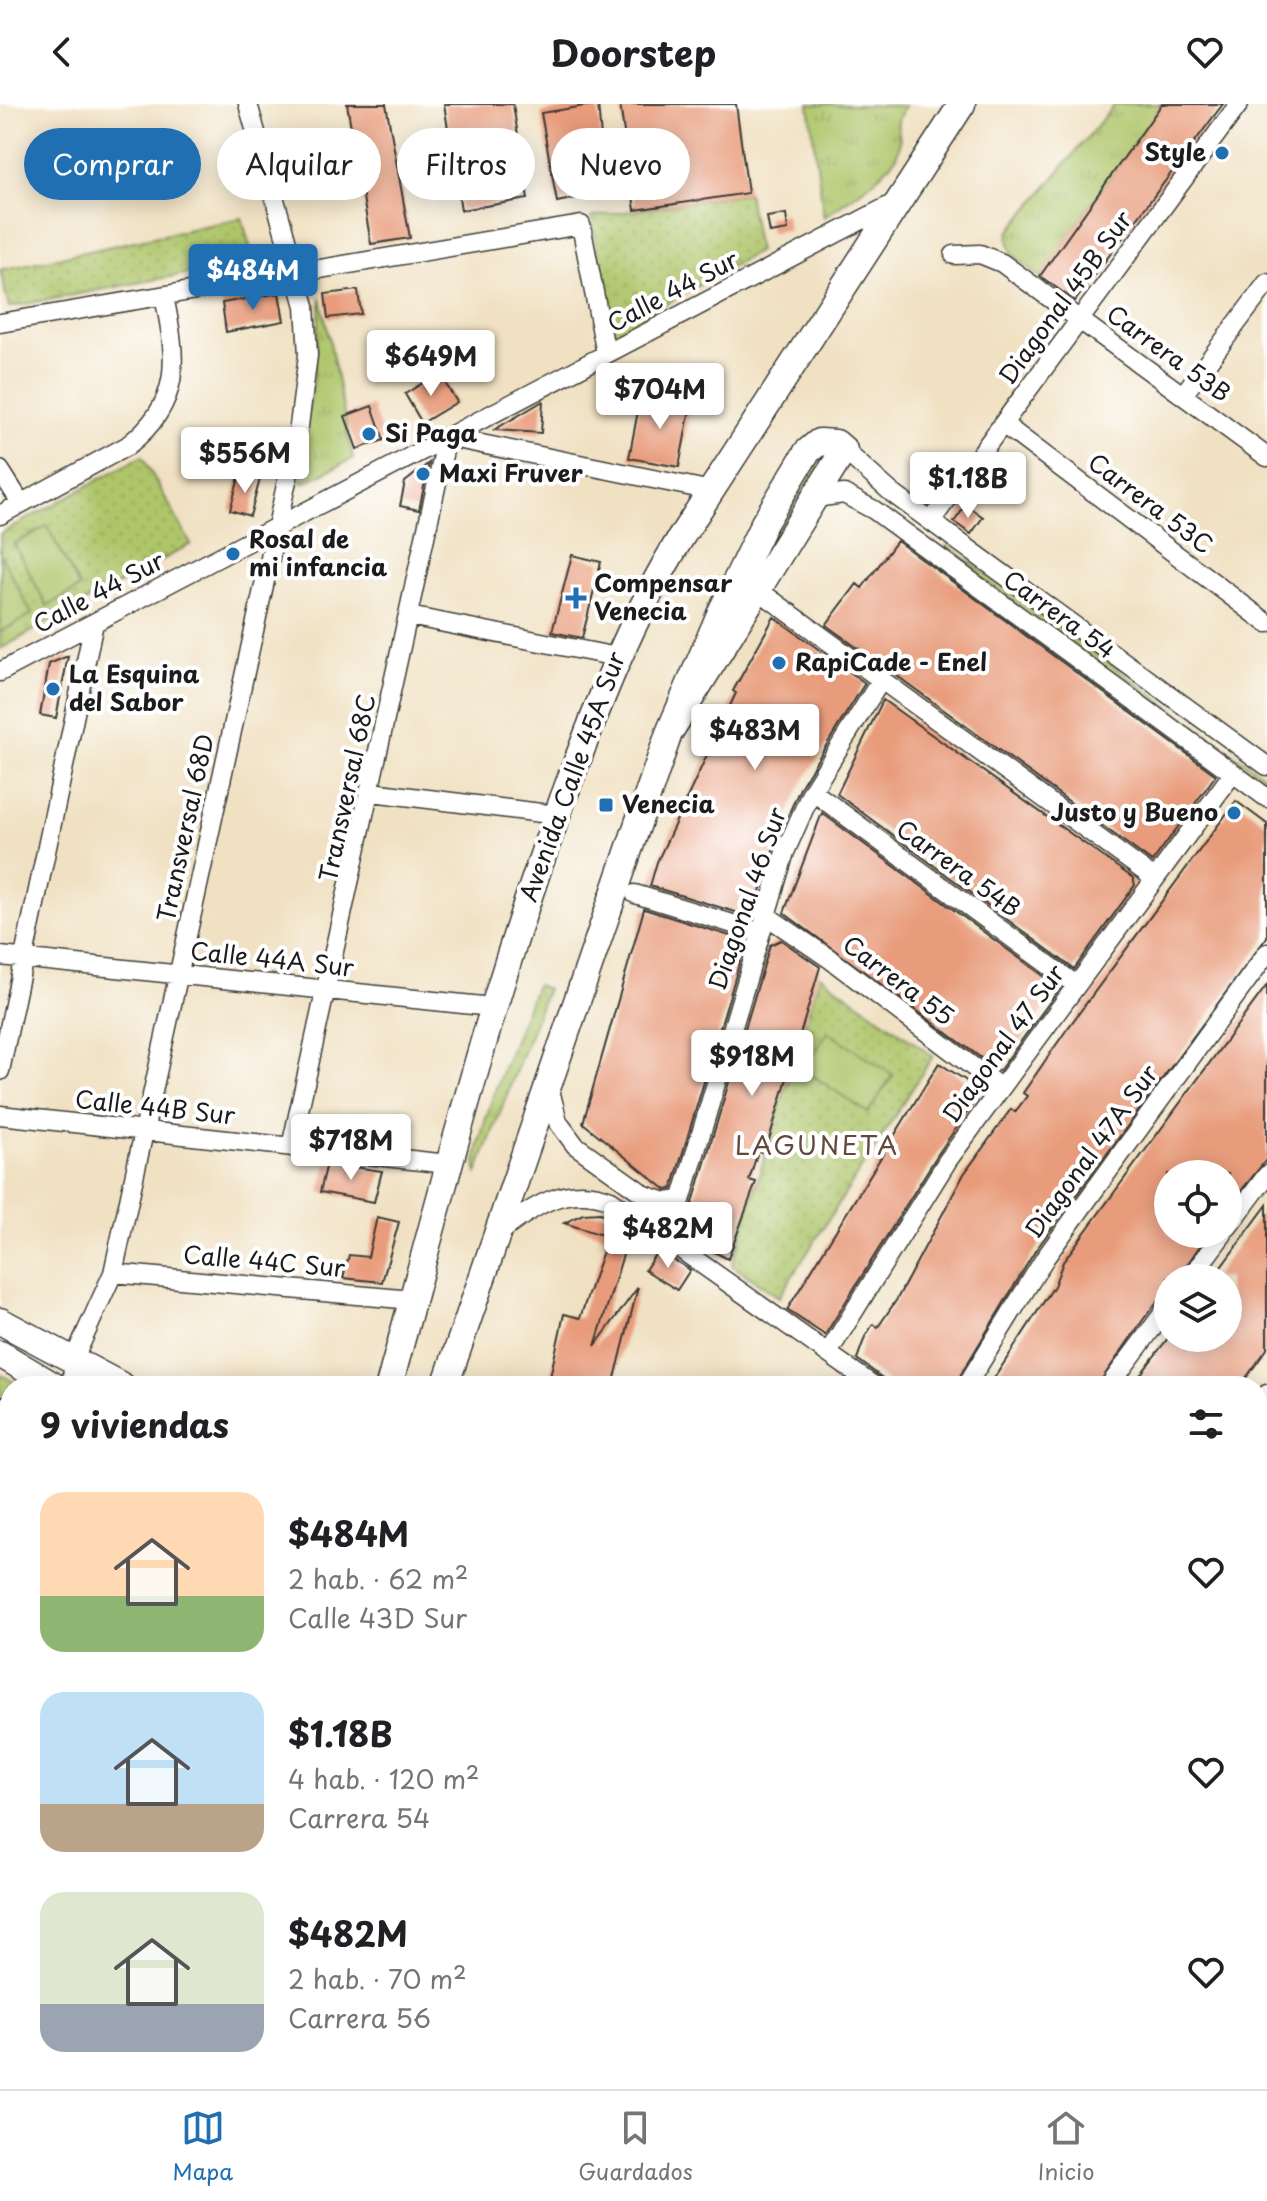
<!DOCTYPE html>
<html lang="es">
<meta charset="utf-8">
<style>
:root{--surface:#fff;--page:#f2f2f2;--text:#202124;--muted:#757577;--line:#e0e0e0;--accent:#1f6fb2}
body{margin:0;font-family:"Playpen Sans",sans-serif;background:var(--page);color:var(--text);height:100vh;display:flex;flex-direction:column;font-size:30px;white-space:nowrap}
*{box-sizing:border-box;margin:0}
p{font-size:26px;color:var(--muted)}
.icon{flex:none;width:44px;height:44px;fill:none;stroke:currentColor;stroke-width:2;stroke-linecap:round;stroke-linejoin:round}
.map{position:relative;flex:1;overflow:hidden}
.drawer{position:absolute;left:0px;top:1272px;width:1268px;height:714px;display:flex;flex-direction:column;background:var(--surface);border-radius:32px 32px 0 0;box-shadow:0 4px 20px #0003}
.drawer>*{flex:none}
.top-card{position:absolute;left:24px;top:24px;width:800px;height:72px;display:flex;gap:16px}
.controls{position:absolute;left:1154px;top:1056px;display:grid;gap:16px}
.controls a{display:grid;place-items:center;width:88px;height:88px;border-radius:50%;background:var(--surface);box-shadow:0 4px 20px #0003;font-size:40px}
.price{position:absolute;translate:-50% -68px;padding:0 18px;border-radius:8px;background:#fff;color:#222;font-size:26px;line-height:52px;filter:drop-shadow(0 2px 4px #0008)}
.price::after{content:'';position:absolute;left:50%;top:48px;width:24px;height:18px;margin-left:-12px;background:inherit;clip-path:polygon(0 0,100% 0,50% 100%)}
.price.on{background:var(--accent);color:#fff}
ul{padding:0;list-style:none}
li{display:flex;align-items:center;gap:24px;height:200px;padding:0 40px}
li span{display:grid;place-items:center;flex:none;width:224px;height:160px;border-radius:24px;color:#555}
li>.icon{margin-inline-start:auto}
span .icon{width:96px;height:96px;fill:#fffc;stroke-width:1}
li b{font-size:34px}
h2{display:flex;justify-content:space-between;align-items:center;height:96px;padding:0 40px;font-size:34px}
.pill{padding:0 28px;border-radius:36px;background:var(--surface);box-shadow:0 4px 20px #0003;font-size:28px;line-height:72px}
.pill.on{background:var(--accent);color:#fff}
header{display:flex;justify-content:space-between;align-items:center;height:104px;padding:0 40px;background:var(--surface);font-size:36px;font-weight:700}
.tabs{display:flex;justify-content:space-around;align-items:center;height:112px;border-top:2px solid var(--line);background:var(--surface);font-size:22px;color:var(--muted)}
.tabs a{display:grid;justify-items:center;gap:4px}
.tabs .on{color:var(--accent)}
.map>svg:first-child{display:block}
.grass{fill:url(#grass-tufts);stroke:#657042;stroke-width:2}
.park{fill:url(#park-dots);stroke:#657042;stroke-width:2}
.pitch{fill:#aec569;stroke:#657042;stroke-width:2}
.building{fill:#e89c7b}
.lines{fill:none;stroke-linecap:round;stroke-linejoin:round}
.minor-casing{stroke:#3c3a35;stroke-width:21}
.highway-casing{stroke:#3c3a35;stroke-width:29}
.minor{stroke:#fff;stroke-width:18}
.highway{stroke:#fff;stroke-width:26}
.poi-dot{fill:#1f6fb2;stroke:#fff;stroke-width:3}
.labels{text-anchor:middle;stroke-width:8;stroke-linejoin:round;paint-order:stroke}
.poi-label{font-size:24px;font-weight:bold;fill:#1c1c1c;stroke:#fff;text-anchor:start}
.street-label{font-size:24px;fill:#1c1c1c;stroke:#fff}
.neighbourhood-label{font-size:26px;letter-spacing:2px;fill:#63493d;stroke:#fff}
</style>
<header><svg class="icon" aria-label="back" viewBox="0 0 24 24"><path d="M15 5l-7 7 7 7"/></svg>Doorstep<svg class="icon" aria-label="heart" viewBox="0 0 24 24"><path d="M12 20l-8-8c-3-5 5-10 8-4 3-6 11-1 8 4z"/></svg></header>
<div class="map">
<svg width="1267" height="1985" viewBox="0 0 1267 1985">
<defs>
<pattern id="grass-tufts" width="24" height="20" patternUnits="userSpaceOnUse" patternTransform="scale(2)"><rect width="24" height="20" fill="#aec569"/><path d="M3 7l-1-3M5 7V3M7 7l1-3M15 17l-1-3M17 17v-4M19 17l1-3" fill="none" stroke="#95a95a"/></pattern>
<pattern id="park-dots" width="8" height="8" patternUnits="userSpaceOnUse" patternTransform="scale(2)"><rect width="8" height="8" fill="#aec569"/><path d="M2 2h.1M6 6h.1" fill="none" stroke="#95a95a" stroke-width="1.8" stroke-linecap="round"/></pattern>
</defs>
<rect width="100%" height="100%" fill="#fff"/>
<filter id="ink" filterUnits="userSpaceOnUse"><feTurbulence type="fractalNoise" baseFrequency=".0125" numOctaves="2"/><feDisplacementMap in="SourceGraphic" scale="16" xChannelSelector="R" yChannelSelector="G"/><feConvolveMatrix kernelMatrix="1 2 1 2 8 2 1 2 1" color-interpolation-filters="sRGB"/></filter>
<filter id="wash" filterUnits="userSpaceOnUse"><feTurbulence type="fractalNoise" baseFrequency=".006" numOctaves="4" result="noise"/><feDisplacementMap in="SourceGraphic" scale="32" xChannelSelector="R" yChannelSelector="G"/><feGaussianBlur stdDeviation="1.8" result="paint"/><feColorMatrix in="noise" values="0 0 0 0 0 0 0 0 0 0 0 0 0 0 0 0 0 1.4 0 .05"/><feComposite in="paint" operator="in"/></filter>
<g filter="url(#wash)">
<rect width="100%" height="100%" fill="#f0e1c2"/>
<path class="grass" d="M809,0l96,2c-15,25 -2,21 -6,42 -4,23 -56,54 -75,69z
M1115,0h47l-122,173c-16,-13 -35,-22 -31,-45z
M321,193l32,162 -50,24 -7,-4 17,-95z
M815,349l11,4 -76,130 14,-46z
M947,441l320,233v10l-323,-238z
M536,881l11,4 -70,184c-9,-26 46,-155 59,-188z
M0,1270l21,12h-11v15l-10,-5z"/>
<path class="park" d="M748,89l10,58 -146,84 -21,-118z
M242,114l12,43 -245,46 -9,-37z
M142,352l49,88 -191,105v-115z
M820,871l113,81 -154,241 -47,-32z
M1258,1493l9,7v150l-9,-4z"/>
<path class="pitch" d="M47,422l33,62 -33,18 -33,-62z
M0,450l32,60 -32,18z
M828,928l65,43 -25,38 -65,-44z
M1258,1504l9,7v65l-9,-7z"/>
<g id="blocks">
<path class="building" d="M347,0h39l24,134 -39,6z
M444,0h69l15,95 -67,11z
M598,0l8,88 -49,10 -16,-89z
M620,0h116l12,89 -113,17z
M1162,0h61l-148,197 -35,-25z
M786,110l2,16 -18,3 -3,-16z
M358,186l3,24 -33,4 -3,-24z
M279,189l5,28 -58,11 -4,-29z
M439,269l18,29 -35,21 -17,-29z
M641,291l50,9 -12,63 -50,-9z
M543,297l-2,32 -47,-3z
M372,302l12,34 -27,9 -12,-33z
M429,359l-10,47 -19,-4 5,-24z
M240,370l20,5 -10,37 -20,-6z
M966,401l17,12 -12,17 -17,-12z
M897,437l319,234 -64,87 -256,-187 1,-3 -13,-5 -58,-42 31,-41 5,4z
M572,451l29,7 -19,76 -30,-6z
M774,513l91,66 -64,103 -27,61 -22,70 -102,-31 7,-24 79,-169 -3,-2z
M68,552l-12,62 -16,-3 9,-51z
M883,596l250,178 2,7 -61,84 -237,-175z
M1236,697l31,23v113l-232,314 -81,135h-61l-36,-27 8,-22 8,-13 5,3 19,-28 67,-125 47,-65 4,3 12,-16 -4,-3 42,-61z
M822,709l238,175 -61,83 -215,-158z
M644,805l102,32 -74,248 -6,1 -83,-67z
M781,836l39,27 -55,186 -7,-2 -9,29 7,2 -28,77 -45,-23 87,-291z
M1267,881v174l-39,48v-33h-60v60h40l-30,44h-10v17l-9,4 -16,21 -46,66h-108l65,-100 9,-24z
M939,959l43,28 -44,63 -113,181 -38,-25z
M327,1059l55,8 -8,31 -54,-10z
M1267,1101v144l-27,37h-108l36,-48h60v-60h-15z
M600,1109l14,4 8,9 -4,14 -54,-17 19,-9z
M377,1113l22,5 -17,60 -39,-4 6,-23 19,2z
M607,1135l19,6 -31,101 43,-59 -25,99h-65l16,-72 16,4z
M658,1146l32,20 -13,20 -32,-20z"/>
</g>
</g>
<g filter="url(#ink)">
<use href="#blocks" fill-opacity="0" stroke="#3c3a35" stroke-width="2"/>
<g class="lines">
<defs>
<path id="minor" d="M954,151l26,-1 22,9 265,194
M0,219l581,-98 25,129
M1183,291l84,-112
M1003,320l264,199
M447,333l265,54
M844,346l48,43 375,273
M0,366l21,33
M815,394l29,-4 30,16 393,288
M0,411l127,-69c56,-43 50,-87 37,-150
M931,417l308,-417
M758,486l397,289
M409,512l208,41
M0,568l898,-471
M812,687l264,194
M372,688l185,23
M635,790l124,38
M764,810l66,45 171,129
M0,852l492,51
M0,967l94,-448
M549,982l9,36 17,23 70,50 20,7 16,-2
M0,1011l448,49
M291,1043l156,-710
M1228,1123l39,-52
M498,1130c34,-27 68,-52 113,-34l263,186
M669,1137l116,-389 27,-61 69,-111
M113,1169l299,27
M1190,1174l33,-44
M828,1249l120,-193 285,-387
M72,1282l1,-25 40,-88 186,-847 9,-71 -3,-49 -57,-202
M966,1282l79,-128 222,-305
M1109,1282l59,-79
M1258,1302l9,-12
M0,1432h10
M0,1559h10
M1258,1658l9,4
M0,1697l10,1
M955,1976l3,9"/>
<path id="highway" d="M0,1217l122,65
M0,1250l54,32
M389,1282c54,-197 103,-395 174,-587 34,-93 68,-181 120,-265l279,-430
M445,1282l224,-653 52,-121 43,-89 43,-71 12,-10 17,1 8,7 -175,283
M0,1306l10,5
M0,1343l10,5
M1258,1819l9,4
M1258,1852l9,5
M1258,1900l9,4
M1258,1924l9,4
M113,1985l5,-9
M205,1985l5,-9"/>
</defs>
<use href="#minor" class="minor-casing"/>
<use href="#highway" class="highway-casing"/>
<use href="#minor" class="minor"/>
<use href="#highway" class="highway"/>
</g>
</g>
<g class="poi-dot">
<circle cx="1222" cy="49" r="8"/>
<circle cx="369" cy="330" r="8"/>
<circle cx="423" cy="370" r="8"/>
<circle cx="233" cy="450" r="8"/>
<path d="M572 482h8v8h8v8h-8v8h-8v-8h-8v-8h8z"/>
<circle cx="779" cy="559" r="8"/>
<circle cx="53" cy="585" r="8"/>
<rect x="598" y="693" width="16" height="16" rx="4"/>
<circle cx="1234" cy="709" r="8"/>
</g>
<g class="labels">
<g class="poi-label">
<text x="1206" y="57" text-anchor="end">Style</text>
<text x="385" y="338">Si Paga</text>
<text x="439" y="378">Maxi Fruver</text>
<text x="249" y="444">Rosal de<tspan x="249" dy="28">mi infancia</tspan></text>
<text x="594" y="488">Compensar<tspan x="594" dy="28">Venecia</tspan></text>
<text x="795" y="567">RapiCade - Enel</text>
<text x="69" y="579">La Esquina<tspan x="69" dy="28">del Sabor</tspan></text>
<text x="622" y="709">Venecia</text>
<text x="1218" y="717" text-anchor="end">Justo y Bueno</text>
</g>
<g class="street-label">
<text transform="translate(673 188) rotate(-28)" y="8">Calle 44 Sur</text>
<text transform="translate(1066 194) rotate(-54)" y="8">Diagonal 45B Sur</text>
<text transform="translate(1168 250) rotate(36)" y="8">Carrera 53B</text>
<text transform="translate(1150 400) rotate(37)" y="8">Carrera 53C</text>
<text transform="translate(99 489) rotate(-28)" y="8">Calle 44 Sur</text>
<text transform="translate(1059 511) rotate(36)" y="8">Carrera 54</text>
<text transform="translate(573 673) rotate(-70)" y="8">Avenida Calle 45A Sur</text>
<text transform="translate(348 684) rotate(-78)" y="8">Transversal 68C</text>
<text transform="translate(186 724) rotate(-78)" y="8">Transversal 68D</text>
<text transform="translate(958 765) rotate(36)" y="8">Carrera 54B</text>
<text transform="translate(748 795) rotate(-71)" y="8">Diagonal 46 Sur</text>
<text transform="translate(272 856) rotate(6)" y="8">Calle 44A Sur</text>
<text transform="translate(898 877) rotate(37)" y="8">Carrera 55</text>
<text transform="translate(1004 940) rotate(-54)" y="8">Diagonal 47 Sur</text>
<text transform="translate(155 1004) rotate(6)" y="8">Calle 44B Sur</text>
<text transform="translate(1092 1048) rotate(-54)" y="8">Diagonal 47A Sur</text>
<text transform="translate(264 1158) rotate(5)" y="8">Calle 44C Sur</text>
</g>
<g class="neighbourhood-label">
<text x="817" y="1051">LAGUNETA</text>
</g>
</g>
</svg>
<div class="controls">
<a><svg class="icon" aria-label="locate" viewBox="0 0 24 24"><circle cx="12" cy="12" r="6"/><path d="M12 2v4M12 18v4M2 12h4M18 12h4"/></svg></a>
<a><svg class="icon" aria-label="layers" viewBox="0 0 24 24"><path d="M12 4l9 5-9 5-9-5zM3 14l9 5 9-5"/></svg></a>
</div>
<b class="price on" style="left:253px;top:208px">$484M</b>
<b class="price" style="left:431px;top:294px">$649M</b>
<b class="price" style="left:660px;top:327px">$704M</b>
<b class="price" style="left:245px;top:391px">$556M</b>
<b class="price" style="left:968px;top:416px">$1.18B</b>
<b class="price" style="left:755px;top:668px">$483M</b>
<b class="price" style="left:752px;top:994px">$918M</b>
<b class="price" style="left:351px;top:1078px">$718M</b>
<b class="price" style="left:668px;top:1166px">$482M</b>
<div class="top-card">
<a class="pill on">Comprar</a>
<a class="pill">Alquilar</a>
<a class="pill">Filtros</a>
<a class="pill">Nuevo</a>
</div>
<section class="drawer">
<h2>9 viviendas<svg class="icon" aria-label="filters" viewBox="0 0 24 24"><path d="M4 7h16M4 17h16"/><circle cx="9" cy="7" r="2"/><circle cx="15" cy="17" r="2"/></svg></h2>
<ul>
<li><span style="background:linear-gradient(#ffd9b3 65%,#8fb573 0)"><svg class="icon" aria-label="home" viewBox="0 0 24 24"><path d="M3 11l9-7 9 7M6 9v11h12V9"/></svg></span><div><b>$484M</b><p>2 hab. · 62 m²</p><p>Calle 43D Sur</p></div><svg class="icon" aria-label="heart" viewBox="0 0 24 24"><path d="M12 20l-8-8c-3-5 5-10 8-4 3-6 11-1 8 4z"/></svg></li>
<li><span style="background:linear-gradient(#bfe0f5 70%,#b9a48a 0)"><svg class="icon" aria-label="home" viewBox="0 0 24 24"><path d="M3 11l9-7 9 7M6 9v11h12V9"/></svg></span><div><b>$1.18B</b><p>4 hab. · 120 m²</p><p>Carrera 54</p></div><svg class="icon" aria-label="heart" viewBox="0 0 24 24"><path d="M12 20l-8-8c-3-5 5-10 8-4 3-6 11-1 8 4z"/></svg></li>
<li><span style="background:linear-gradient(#dfe7d0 70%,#9aa5b1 0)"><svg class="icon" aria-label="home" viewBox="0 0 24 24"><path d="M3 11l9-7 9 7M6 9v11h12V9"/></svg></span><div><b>$482M</b><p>2 hab. · 70 m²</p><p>Carrera 56</p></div><svg class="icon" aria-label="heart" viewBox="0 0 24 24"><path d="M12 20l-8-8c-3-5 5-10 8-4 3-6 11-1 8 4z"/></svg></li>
</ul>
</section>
</div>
<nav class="tabs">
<a class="on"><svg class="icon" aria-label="map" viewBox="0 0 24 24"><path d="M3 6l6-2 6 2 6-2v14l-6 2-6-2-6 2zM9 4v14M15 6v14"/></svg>Mapa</a>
<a><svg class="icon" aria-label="saved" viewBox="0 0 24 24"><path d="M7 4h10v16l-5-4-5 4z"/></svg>Guardados</a>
<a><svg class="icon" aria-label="home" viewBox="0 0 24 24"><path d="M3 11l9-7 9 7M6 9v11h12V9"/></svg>Inicio</a>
</nav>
